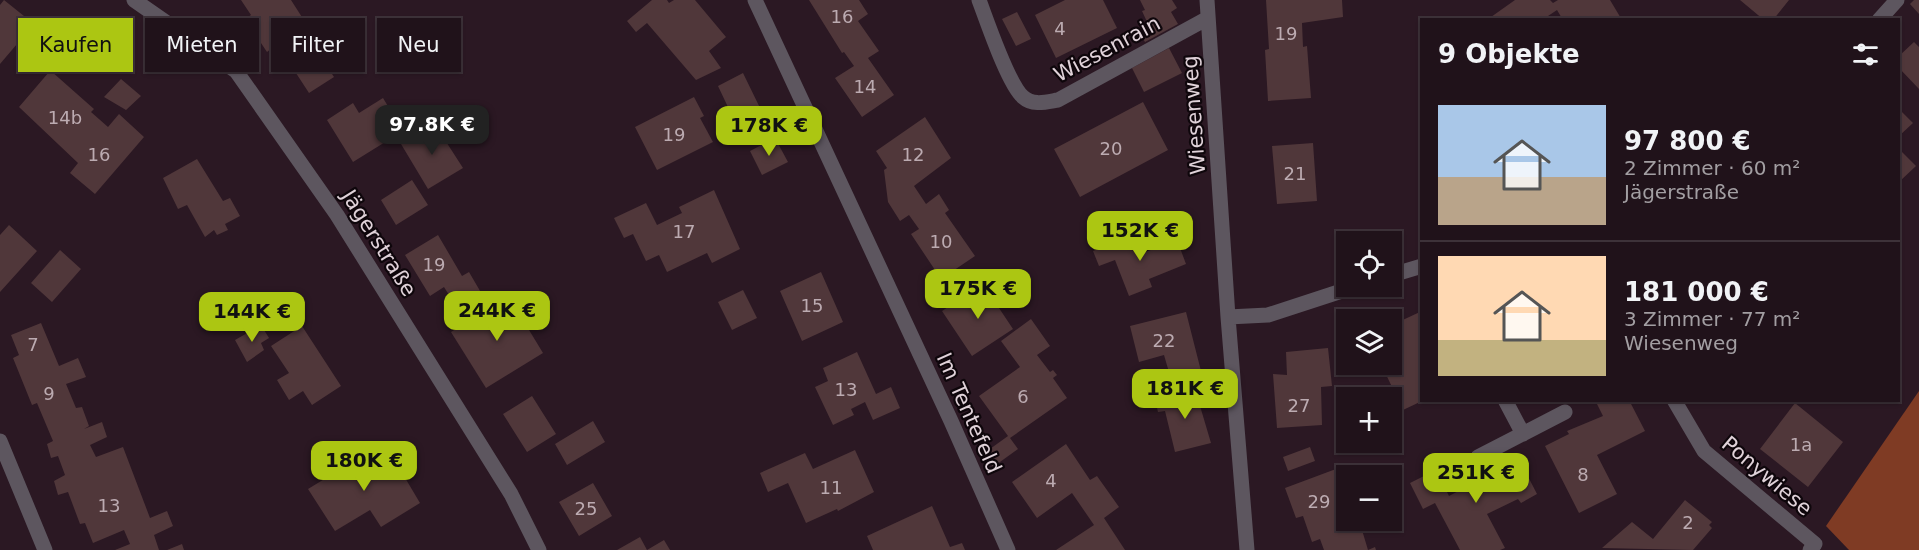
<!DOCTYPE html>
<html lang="de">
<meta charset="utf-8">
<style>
:root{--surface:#20121a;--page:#281b23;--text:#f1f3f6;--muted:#a29ea2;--line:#3d3239;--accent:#acc612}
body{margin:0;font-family:"DejaVu Sans",sans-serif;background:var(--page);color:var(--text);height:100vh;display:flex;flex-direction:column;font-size:22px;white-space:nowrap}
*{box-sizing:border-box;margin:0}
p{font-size:20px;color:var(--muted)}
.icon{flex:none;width:33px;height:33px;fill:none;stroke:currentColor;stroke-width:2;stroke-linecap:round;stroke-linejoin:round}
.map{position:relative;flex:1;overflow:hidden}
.side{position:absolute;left:1420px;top:18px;width:480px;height:384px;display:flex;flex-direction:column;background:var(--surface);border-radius:0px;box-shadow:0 2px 4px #0004,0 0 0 2px var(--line)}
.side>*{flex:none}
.guide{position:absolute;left:18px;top:18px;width:570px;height:54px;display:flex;gap:12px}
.buttons{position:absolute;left:1336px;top:231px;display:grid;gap:12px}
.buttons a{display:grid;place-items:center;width:66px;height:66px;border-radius:0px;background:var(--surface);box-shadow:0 2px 4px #0004,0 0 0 2px var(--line);font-size:30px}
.price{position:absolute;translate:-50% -51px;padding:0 14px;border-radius:12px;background:var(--accent);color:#111;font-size:20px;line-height:39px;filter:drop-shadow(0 2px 3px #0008)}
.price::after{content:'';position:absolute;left:50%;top:36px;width:18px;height:14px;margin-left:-9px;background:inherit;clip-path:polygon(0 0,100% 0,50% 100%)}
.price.selected{background:#222;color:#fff}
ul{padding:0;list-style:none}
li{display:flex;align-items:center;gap:18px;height:150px;padding:0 18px}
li+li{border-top:2px solid var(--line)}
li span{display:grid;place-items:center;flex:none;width:168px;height:120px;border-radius:0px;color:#555}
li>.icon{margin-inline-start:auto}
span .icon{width:72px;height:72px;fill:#fffc;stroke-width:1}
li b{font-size:26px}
h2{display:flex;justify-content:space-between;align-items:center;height:72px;padding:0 18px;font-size:26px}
.tag{padding:0 21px;border-radius:0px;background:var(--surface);box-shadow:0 2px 4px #0004,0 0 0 2px var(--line);font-size:21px;line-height:54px}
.tag.selected{background:var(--accent);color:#111}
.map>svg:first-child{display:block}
.forest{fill:#7f3b24}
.building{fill:#50373a}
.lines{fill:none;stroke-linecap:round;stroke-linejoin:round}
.minor{stroke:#5d565f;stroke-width:15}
.labels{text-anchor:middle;stroke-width:4.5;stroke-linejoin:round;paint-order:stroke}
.number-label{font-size:18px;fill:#bcabb1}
.street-label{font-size:21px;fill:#e0d2d9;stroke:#0e060b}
</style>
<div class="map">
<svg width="1919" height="550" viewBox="0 0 1919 550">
<rect width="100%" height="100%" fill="#2b1823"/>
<path class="forest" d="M1919,391v159h-70l-23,-24z"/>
<path class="building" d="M4,0l30,24 -34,40v-59z
M241,0h50l16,25 7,-4 14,22 -11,8 17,26 -25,16 -32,-49 -10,8 -22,-33 6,-4z
M652,0h15l2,3 5,-3h21l31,37 -17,14 12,17 -25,12 -49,-57 -11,9 -9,-11z
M809,0h50l9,14 -10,7 21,30 -11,7 26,37 -32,22 -27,-39 19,-12 -10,-14 -2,1z
M1065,0h38l14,28 -61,30 -21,-43z
M1140,0h32l5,8 -6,4 7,12 -33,18 -7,-12 10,-6 -6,-13 3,-1z
M1266,0h76l1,17 -41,6 1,24 4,-1 4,52 -43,3 -3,-51 4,-1z
M1515,0h35l3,3 5,-3h52l12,20h-59l-6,-10 -15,10h-50l-1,-3z
M1740,0h49l-16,20h-9z
M1914,0h5v14l-9,-10z
M1017,12l14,27 -15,7 -14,-27z
M76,22l11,9 -36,40 43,38 -3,3 17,15 11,-13 25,23 -49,57 -25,-21 8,-10 -59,-56 30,-35 -21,-19 22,-24 11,9z
M1914,42l5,5v42l-20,-21v-12z
M1169,48l13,25 -38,19 -12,-24z
M743,73l19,39 -26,12 -18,-38z
M121,79l20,17 -15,14 -22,-13z
M694,97l10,19 -4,2 13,24 -56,28 -22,-43z
M383,98l20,33 -50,31 -26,-42 26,-17 6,10z
M1143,102l25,48 -88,47 -26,-48z
M1899,109l14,14 -14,13z
M925,117l26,41 -37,28 12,18 13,-10 10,16 -4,3 30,43 -34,23 -30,-45 8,-5 -10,-14 -9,6 -12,-19 -4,-32 3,-2 -11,-17z
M434,123l29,45 -35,21 -27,-45z
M775,138l13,24 -26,13 -12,-24z
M1313,143l4,58 -40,3 -5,-58z
M1899,149l17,17 -17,16z
M197,159l26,42 7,-3 10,18 -15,8 3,6 -11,5 -3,-5 -9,7 -18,-32 -9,4 -15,-31z
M412,180l16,25 -32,20 -15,-25z
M714,190l26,59 -28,14 -5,-10 -40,19 -8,-17 -13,6 -13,-27 -9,4 -10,-20 32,-15 11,22 25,-12 -3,-6z
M9,225l28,26 -37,41v-57z
M438,235l24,41 7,-4 14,24 -24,15 -15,-24 -14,9 -25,-41z
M1134,236l6,18 37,-14 9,24 -37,15 3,8 -23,9 -14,-36 -16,6 -6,-15z
M60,250l21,19 -29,33 -21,-19z
M821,272l22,50 -41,19 -22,-50z
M983,284l30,45 -41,27 -30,-45z
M743,290l14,28 -25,12 -14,-28z
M509,297l34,56 -57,35 -35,-56z
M1422,311v67l-3,2 3,21 -19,9 -22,-46h11v-39z
M1186,312l15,59 -4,2 3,13 -25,7 -11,-38 -25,7 -9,-36z
M1031,319l19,27 -13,9 13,17 3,-2 4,5 -4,3 14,20 -57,40 8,11 -25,18 -10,-13 25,-18 -29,-40 41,-29 -19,-26z
M41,323l18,43 19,-8 8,19 -20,7 10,24 6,-1 7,19 -5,3 18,-7 5,15 -17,8 6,12 27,-10 27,71 17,-7 6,15 -19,9 5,15h-44l15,-6 -6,-14 -31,13 -8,-20 -5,1 -12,-32 -10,3 -4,-14 11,-6 -7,-19 -7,2 -4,-14 6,-3 -16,-38 -5,2 -19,-47 6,-3 -8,-20z
M261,325l8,13 -8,5 3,7 -17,12 -12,-22z
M302,326l39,60 -29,19 -9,-14 -14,9 -12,-20 12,-7 -18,-27z
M1347,337v15l-6,-13z
M1328,348l4,38 -11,1 1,38 -45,3 -4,-54 14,1 -1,-23z
M857,352l19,42 15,-7 9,21 -27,12 -8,-18 -14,7 3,6 -21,10 -18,-38 13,-6 -5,-13z
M1195,389l16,54 -36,9 -10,-41 -7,1 -3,-13z
M532,396l24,38 -29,18 -24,-38z
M1595,400h34l16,31 -48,24 20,39 -38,19 -34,-67 24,-12 -2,-3 36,-15z
M1795,403l48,39 -35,45 -48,-38z
M593,421l12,21 -38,23 -12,-21z
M1066,444l24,36 7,-4 22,31 -15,11 21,32h-69l38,-25 -22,-32 -35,25 -25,-36z
M377,447l18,28 6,-4 19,32 -39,24 -11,-17 -35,21 -27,-42z
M1310,447l5,14 -27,10 -5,-14z
M855,450l19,42 -36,19 -1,-2 -31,14 -18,-40 -20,9 -8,-19 45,-20 8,16z
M1519,459l18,35 -16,9 -3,-4 -31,15 18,34 -5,2h-40l-25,-47 -12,6 -13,-26 26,-13 13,26z
M1352,463l4,13h-9v44h12l9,30 7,-3 1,3h-52l-4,-11 -8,3 -9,-26 -7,2 -11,-30z
M593,483l19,33 -33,20 -20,-34z
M1685,500l27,22 -3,3 3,3 -19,22 -91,-2 30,-26 21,17z
M932,506l18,41 12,-4 3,7h-92l-6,-14z
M640,537l7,13 17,-10 6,10h-53z
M182,544l2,6h-17z"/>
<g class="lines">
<path class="minor" d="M134,0l102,71 101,144 174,279 28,56
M755,0l196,421 57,129
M979,0c8,21 29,84 44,97 10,9 23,5 35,3l150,-82
M1207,0l21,317 19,233
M1879,20l18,-20
M1392,275l30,-9
M1228,317l40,-2 89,-29
M1505,400l18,34
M1674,400l30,51 111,93 -5,6
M0,441l45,109
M1478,457l87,-45"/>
</g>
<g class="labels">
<g class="number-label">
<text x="842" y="23">16</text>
<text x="1060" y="35">4</text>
<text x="1286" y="40">19</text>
<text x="865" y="93">14</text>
<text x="65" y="124">14b</text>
<text x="674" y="141">19</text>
<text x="1111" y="155">20</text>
<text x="99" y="161">16</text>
<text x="913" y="161">12</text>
<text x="1295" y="180">21</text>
<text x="684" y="238">17</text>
<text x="941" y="248">10</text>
<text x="434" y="271">19</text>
<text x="812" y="312">15</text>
<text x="1164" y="347">22</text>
<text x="33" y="351">7</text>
<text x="846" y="396">13</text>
<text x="49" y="400">9</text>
<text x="1023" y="403">6</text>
<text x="1299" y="412">27</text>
<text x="1801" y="451">1a</text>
<text x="1583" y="481">8</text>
<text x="1051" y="487">4</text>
<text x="831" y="494">11</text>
<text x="1319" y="508">29</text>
<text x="109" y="512">13</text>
<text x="586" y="515">25</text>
<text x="1688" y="529">2</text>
</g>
<g class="street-label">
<text transform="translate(1107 49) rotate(-28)" y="7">Wiesenrain</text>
<text transform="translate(1194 115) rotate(-94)" y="7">Wiesenweg</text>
<text transform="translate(379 243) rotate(58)" y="7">Jägerstraße</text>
<text transform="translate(969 413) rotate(66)" y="7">Im Tentefeld</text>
<text transform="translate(1767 476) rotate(40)" y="7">Ponywiese</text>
</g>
</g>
</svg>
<div class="buttons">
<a><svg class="icon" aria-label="locate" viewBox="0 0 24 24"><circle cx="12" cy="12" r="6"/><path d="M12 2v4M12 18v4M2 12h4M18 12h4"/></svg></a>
<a><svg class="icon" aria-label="layers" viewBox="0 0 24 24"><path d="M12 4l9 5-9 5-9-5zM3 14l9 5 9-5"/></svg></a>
<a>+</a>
<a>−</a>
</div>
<b class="price selected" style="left:432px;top:156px">97.8K €</b>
<b class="price" style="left:769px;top:157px">178K €</b>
<b class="price" style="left:1140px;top:262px">152K €</b>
<b class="price" style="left:978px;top:320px">175K €</b>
<b class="price" style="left:497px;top:342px">244K €</b>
<b class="price" style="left:252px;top:343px">144K €</b>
<b class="price" style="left:1185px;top:420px">181K €</b>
<b class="price" style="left:364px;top:492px">180K €</b>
<b class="price" style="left:1476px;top:504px">251K €</b>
<div class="guide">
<a class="tag selected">Kaufen</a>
<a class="tag">Mieten</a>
<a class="tag">Filter</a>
<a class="tag">Neu</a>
</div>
<section class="side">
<h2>9 Objekte<svg class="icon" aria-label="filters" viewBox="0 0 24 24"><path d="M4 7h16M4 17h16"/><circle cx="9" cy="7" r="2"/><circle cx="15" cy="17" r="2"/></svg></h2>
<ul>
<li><span style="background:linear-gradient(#a9c7e8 60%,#b9a48a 0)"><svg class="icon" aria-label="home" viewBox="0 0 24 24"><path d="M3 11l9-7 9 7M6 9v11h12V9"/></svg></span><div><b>97 800 €</b><p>2 Zimmer · 60 m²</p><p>Jägerstraße</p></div></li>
<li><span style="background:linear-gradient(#ffd9b3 70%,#c2b280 0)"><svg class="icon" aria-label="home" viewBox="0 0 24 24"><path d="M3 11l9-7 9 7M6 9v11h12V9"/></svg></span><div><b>181 000 €</b><p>3 Zimmer · 77 m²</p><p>Wiesenweg</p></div></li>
</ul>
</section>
</div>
